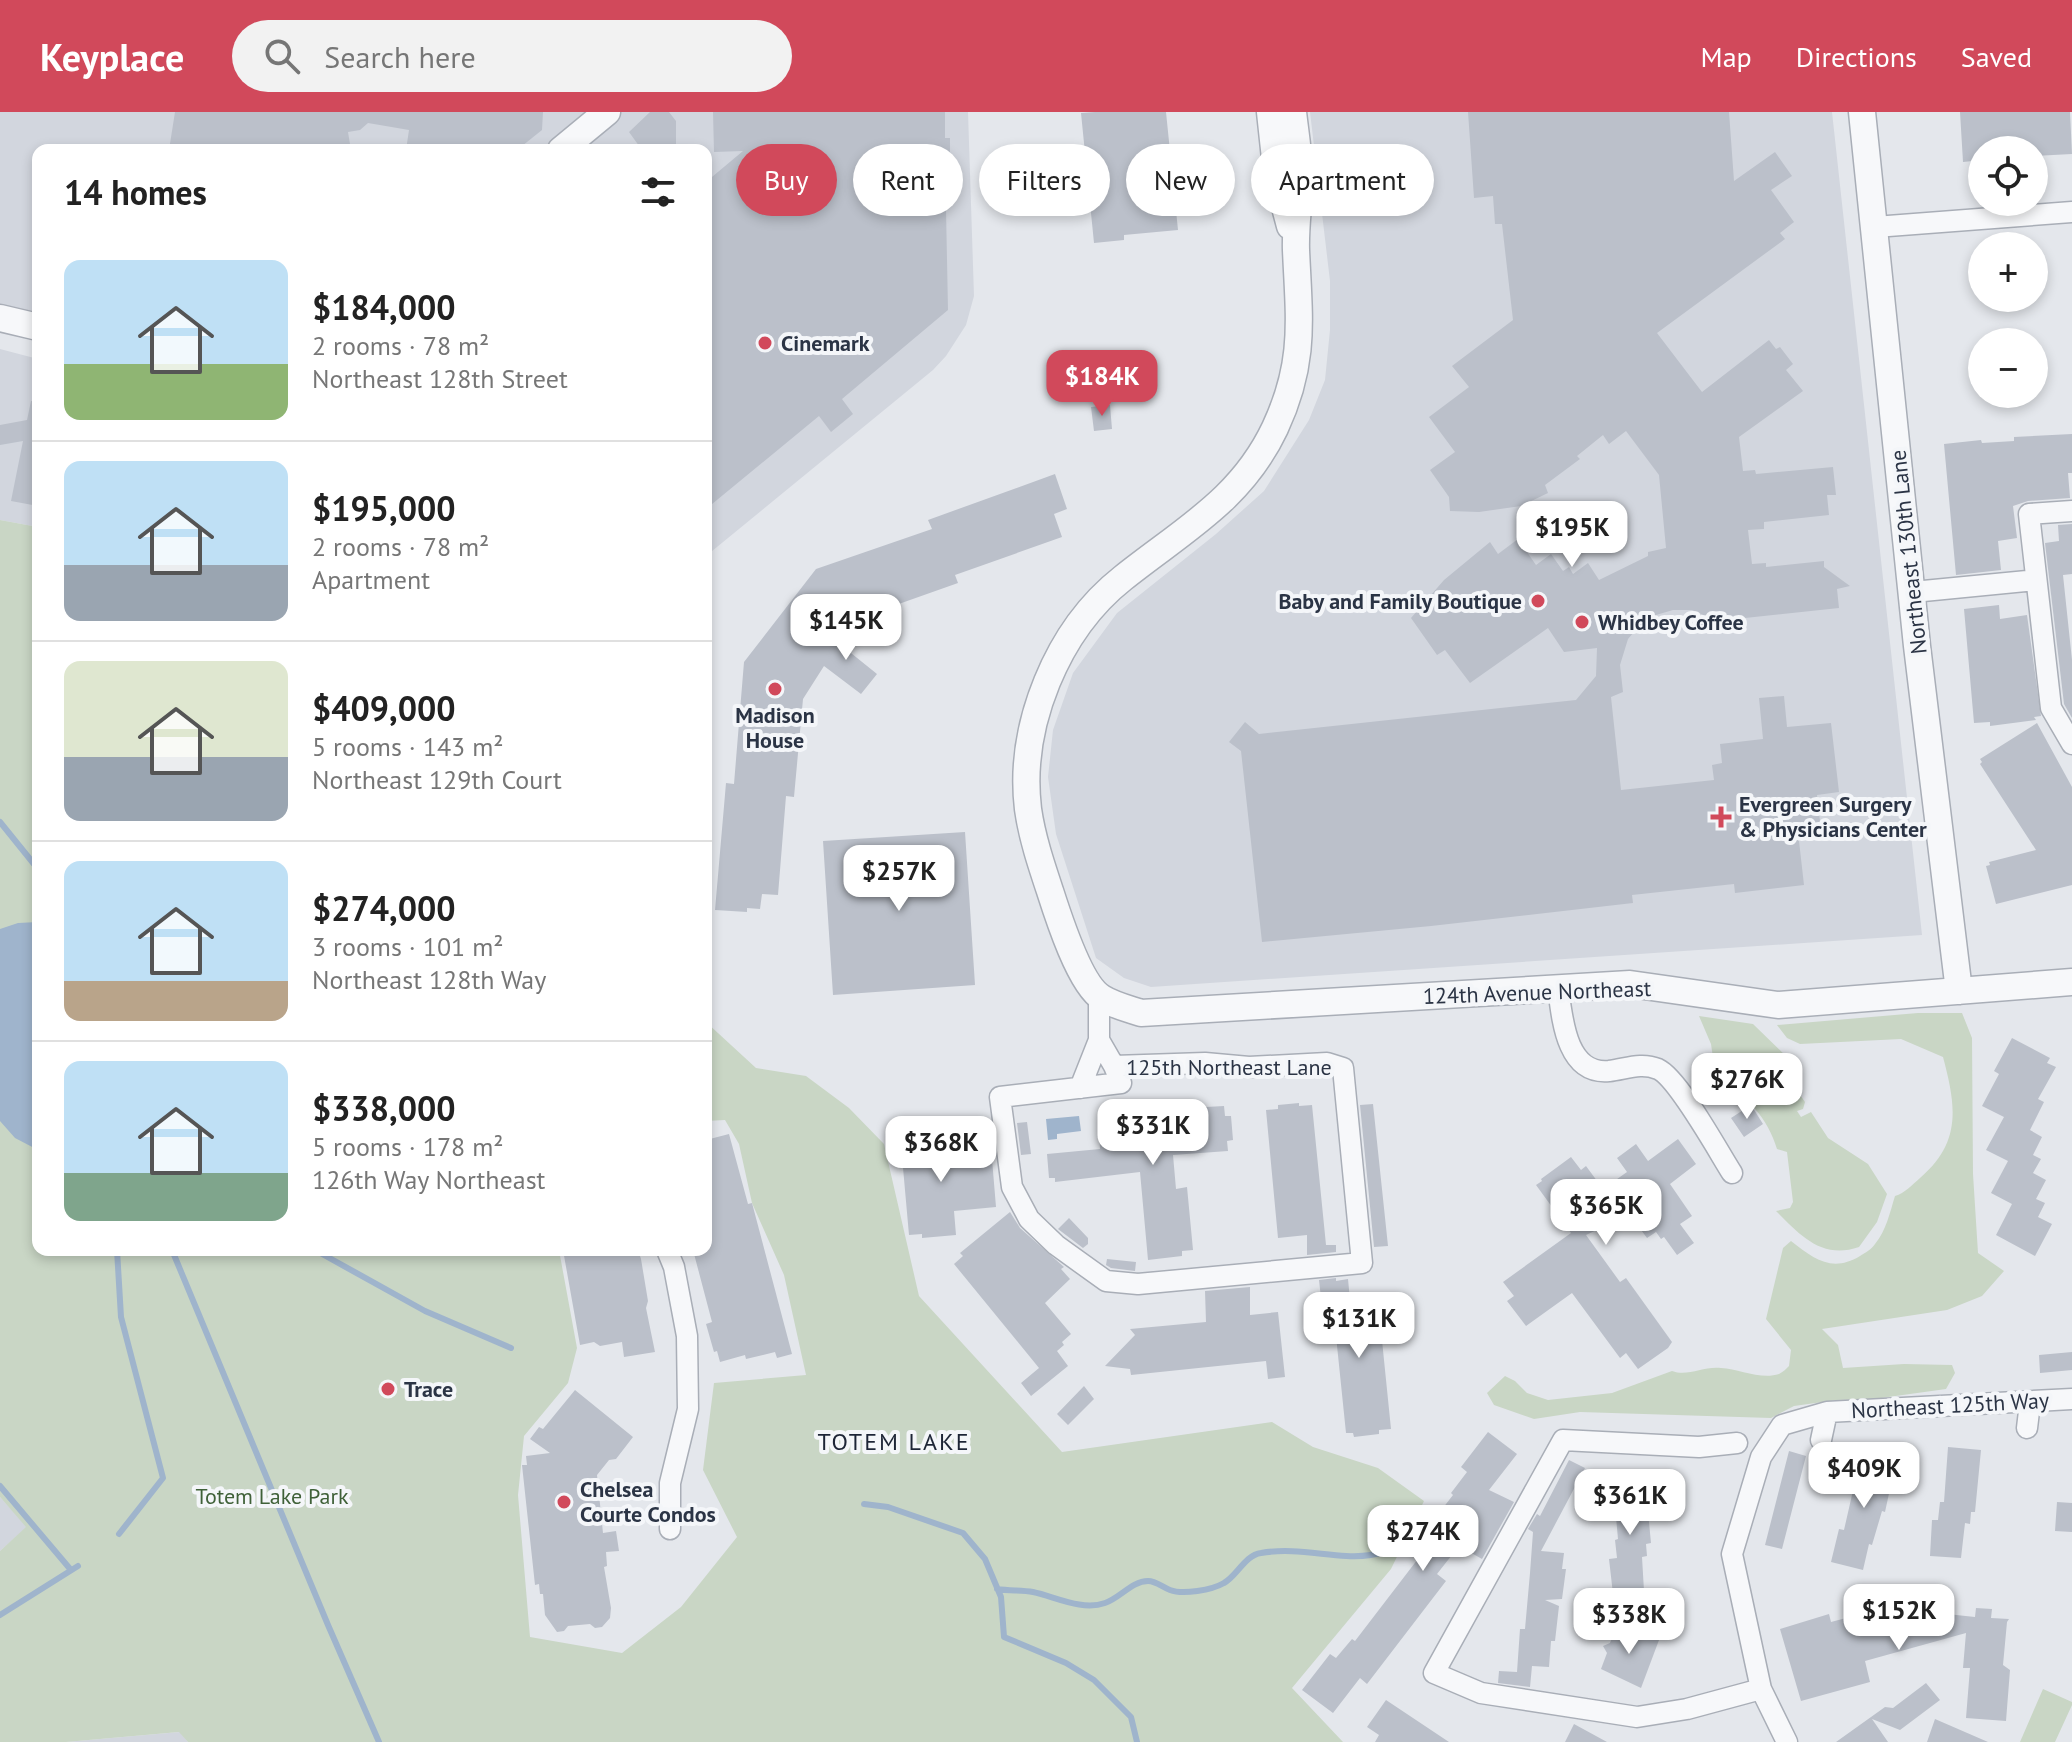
<!DOCTYPE html>
<meta charset="utf-8">
<style>
:root{--surface:#fff;--page:#f2f2f2;--text:#222;--muted:#767676;--line:#e0e0e0;--accent:#d1495b}
body{margin:0;font-family:"PT Sans",sans-serif;background:var(--page);color:var(--text);height:100vh;display:flex;flex-direction:column;font-size:30px;white-space:nowrap}
*{box-sizing:border-box;margin:0}
p{font-size:26px;color:var(--muted)}
.icon{flex:none;width:44px;height:44px;fill:none;stroke:currentColor;stroke-width:2;stroke-linecap:round;stroke-linejoin:round}
.map{position:relative;flex:1;overflow:hidden}
.panel{position:absolute;left:32px;top:32px;width:680px;height:1112px;display:flex;flex-direction:column;background:var(--surface);border-radius:16px;box-shadow:0 4px 12px #0003}
.panel>*{flex:none}
.hud{position:absolute;left:736px;top:32px;width:760px;height:72px;display:flex;gap:16px}
.buttons{position:absolute;left:1968px;top:24px;display:grid;gap:16px}
.buttons a{display:grid;place-items:center;width:80px;height:80px;border-radius:50%;background:var(--surface);box-shadow:0 4px 12px #0003;font-size:40px}
.price{position:absolute;translate:-50% -68px;padding:0 18px;border-radius:16px;background:#fff;color:#222;font-size:26px;line-height:52px;filter:drop-shadow(0 2px 4px #0008)}
.price::after{content:'';position:absolute;left:50%;top:48px;width:24px;height:18px;margin-left:-12px;background:inherit;clip-path:polygon(0 0,100% 0,50% 100%)}
.price.active{background:var(--accent);color:#fff}
ul{padding:0;list-style:none}
li{display:flex;align-items:center;gap:24px;height:200px;padding:0 32px}
li+li{border-top:2px solid var(--line)}
li span{display:grid;place-items:center;flex:none;width:224px;height:160px;border-radius:16px;color:#555}
li>.icon{margin-inline-start:auto}
span .icon{width:96px;height:96px;fill:#fffc;stroke-width:1}
li b{font-size:34px}
h2{display:flex;justify-content:space-between;align-items:center;height:96px;padding:0 32px;font-size:34px}
.tag{padding:0 28px;border-radius:36px;background:var(--surface);box-shadow:0 4px 12px #0003;font-size:28px;line-height:72px}
.tag.active{background:var(--accent);color:#fff}
header{display:flex;align-items:center;gap:48px;box-sizing:border-box;height:112px;padding:0 40px;background:var(--accent);color:#fff}
header strong{font-size:38px}
nav{display:flex;gap:44px;margin-inline-start:auto;font-size:28px}
.search{width:560px;height:72px;background:var(--page);display:flex;align-items:center;gap:20px;box-sizing:border-box;padding:0 28px;border-radius:44px;color:var(--muted);font-size:30px}
.map>svg:first-child{display:block}
.built{fill:#d2d6de}
.green{fill:#c9d6c5}
.water{fill:#9fb4cc}
.lines{fill:none;stroke-linecap:round;stroke-linejoin:round}
.stream{stroke:#9fb4cc;stroke-width:6}
.building{fill:#bbc0ca}
.minor-casing{stroke:#a9aeb7;stroke-width:23}
.tertiary-casing{stroke:#a9aeb7;stroke-width:29}
.minor{stroke:#f7f8fa;stroke-width:20}
.tertiary{stroke:#f7f8fa;stroke-width:26}
.poi-dot{fill:#d1495b;stroke:#f4f6f9;stroke-width:3}
.labels{text-anchor:middle;stroke-width:8;stroke-linejoin:round;paint-order:stroke}
.poi-label{font-size:22px;font-weight:bold;fill:#2b3445;stroke:#f4f6f9;text-anchor:start}
.street-label{font-size:22px;fill:#2b3445;stroke:#f4f6f9}
.park-label{font-size:22px;fill:#3f6138;stroke:#f4f6f9}
.neighbourhood-label{font-size:24px;letter-spacing:2px;fill:#1d2536;stroke:#f4f6f9}
</style>
<header>
<strong>Keyplace</strong>
<div class="search"><svg class="icon" aria-label="search" viewBox="0 0 24 24"><circle cx="10" cy="10" r="6"/><path d="M15 15l6 6"/></svg>Search here</div>
<nav><a>Map</a><a>Directions</a><a>Saved</a></nav>
</header>
<div class="map">
<svg width="2072" height="1630" viewBox="0 0 2072 1630">
<rect width="100%" height="100%" fill="#e4e7ec"/>
<path class="built" d="M0,0h968l6,184 -8,29 -20,31 -13,14 -227,186v-406h-668v177l-38,-9z
M1310,0h522l90,823 -771,52 -27,-9 -28,-20 -40,-124 -8,-57 5,-47 20,-57 44,-60 99,-79 48,-43 45,-71 16,-40 5,-50v-49z
M0,237l38,10v168l-38,-7z
M0,1385l27,30 -27,24z
M180,1620l8,10h-122z"/>
<path class="green" d="M0,408l38,7v723h521l18,98 -9,35 -44,53 -6,59 12,142 92,16 59,-46 56,-70 -34,-67 11,-87 92,-8 -22,-100 -32,-72 -13,-59 -14,-24 -19,1v-99l50,46 50,8 43,32 35,36 35,152 143,156 210,-30 41,25 65,21 46,33 -33,68 -99,119 51,54h-1155l-9,-10 -113,10h-66v-191l26,-24 -26,-30z
M1918,901h44l10,25 1,136 5,79 26,18 -22,25 -35,14 -125,19 16,16 5,23 61,-4 48,1 3,8 -9,16 -72,10 -37,1 -43,6 -23,12 -191,-6 -46,7 -40,-14 -7,-12 18,-17 10,5 12,12 21,7 64,-7 60,-22c16,6 31,-5 49,-3 18,1 40,12 58,6 4,-2 7,-5 10,-8l2,-16 -25,-31 17,-71 8,-7c23,18 41,32 69,15 5,-3 12,-7 15,-12 11,-13 15,-32 20,-48 10,-3 17,-11 25,-18 42,-36 36,-72 23,-121l-42,-18 -101,5 -13,-6 -10,-13z
M1699,904l54,8 36,35v20l16,23 -2,7 -6,2 4,6 10,-5 17,26 40,26 19,30 -10,28 -18,25c-37,13 -59,-12 -83,-36l14,-3 3,-6 -6,-50 -10,-3c-9,-30 -30,-56 -60,-64l-6,-41z
M2043,1577l29,13v3l-17,37h-35z"/>
<path class="water" d="M38,810v228l-23,-12 -15,-17v-192l18,-6z
M1079,1004l2,15 -24,3v5l-9,1 -2,-21z"/>
<g class="lines">
<path class="stream" d="M0,710l38,47
M117,1138l4,67 42,161 -44,56
M172,1138l156,375 51,117
M315,1138l110,61 86,37
M0,1374l71,84
M864,1392l24,3 75,26 22,26 16,38 3,40 62,26 28,17 37,37 6,25
M997,1477c13,2 25,1 36,3 23,5 49,19 72,11 15,-5 27,-22 43,-22 8,0 14,6 22,9 13,5 42,0 54,-7 13,-7 21,-28 37,-30 59,-10 108,25 157,-22
M0,1503l78,-49"/>
</g>
<path class="building" d="M175,0h368l-1,18 -25,20h-111l3,-20 -41,-7 -8,7 -12,2 3,18h-182z
M650,0h19l7,9v29h-34l-13,-18z
M713,0h232v26h5v20h-5l3,152 -106,89 11,15 -22,18 -12,-16 -113,93v-327l37,-31 -29,1z
M1095,0h71l12,118 -54,5v5l-30,3 -13,-130z
M1468,0h261l5,69 41,-29 17,24 -21,14 23,32 -14,11 5,6 -128,94 45,59 67,-52 7,9 4,-2 13,17 -7,6 17,21 -64,46 4,34 12,-1 1,4 77,-7 3,28h-9l2,20 -65,7v7l-16,1 4,34 14,-1v4l58,-6v6l26,19 -13,3 2,19 -122,13 -25,-11h-19l-17,5 -16,10 -12,14 -8,26 3,27 -12,5 10,93 93,-10 -2,-15 10,-2 -2,-19 43,-5 -4,-41 25,-2 3,31 44,-4 8,69 -22,3 5,44 -23,2 5,44 -69,8 -1,-9 -102,11 1,8 -202,23 -169,16 -21,-191 -12,-9 16,-20 14,12 317,-34 20,-24 1,-28 -33,4 -16,-24 -78,55 -25,-33 -8,5 -26,-37 33,-38 46,-38 8,12 20,-15 18,26 15,-11 12,17 6,-4 4,7 15,-11 11,17 49,-24v-4l18,-4 -7,-73 -33,-44 -17,13 -6,-9 -26,21 3,3 -35,26 3,8 -27,13 -42,6 -29,-1 -1,-14 -19,-27 25,-18 -26,-35 40,-30 -17,-21 61,-46 -11,-96h-7l-2,-28 -19,2z
M1960,0h110l2,42 -38,2v-6h-52v10l-19,2z
M31,289l7,1v104l-27,-5 12,-60 -23,4v-20l27,-5z
M1110,293l2,24 -18,2 -3,-24z
M2072,322v39h-4l2,25 -42,3 -15,5 4,32 -19,3 3,29 -45,5 -12,-131 37,-4 1,3 32,-2v-4z
M1055,362l12,35 -13,5 8,23 -107,38 3,8 -96,34 -21,28 36,29 -16,20 -37,-28 -21,33 -9,98 -8,-1 -8,99 -16,-1 -2,15 -13,-1v4l-32,-2 11,-127 8,1 10,-122 72,-93 116,-40 -4,-9z
M2072,412v50l-9,1 9,85v58l-8,-14 -19,-161 14,-2 -1,-16z
M1999,493l1,14 27,-4 14,101 -7,1 2,3 -46,6v-4l-16,1 -10,-114z
M2037,611l35,64v98l-76,19 -10,-38 4,-1 -1,-3 47,-12 -56,-86 2,-2 -2,-3z
M965,720l10,153 -142,10 -10,-154z
M2012,926l38,20 -3,5 9,4 -18,32 6,3 -14,28 12,7 -9,18 8,4 -8,14 13,7 -10,19 9,4 -7,14 14,7 -17,32 -39,-21 16,-31 -21,-11 17,-32 -22,-11 18,-33 -22,-11 17,-32 -5,-3z
M1299,991v3l13,-1 14,140h10v7l-29,3v-20l-29,3 -12,-128 12,-1v-4z
M1373,992l15,142 -14,1 -14,-142z
M1751,993l12,19 -19,13 -13,-19z
M1224,994l1,10h6l2,24 -6,1 1,10 -55,4 3,34 11,-2 6,63 -11,1v5l-34,4 -8,-88 -85,10v-4h-6l-2,-24 53,-5 -1,-17 37,-4 -2,-17z
M1027,1010l4,32 -10,1 -4,-32z
M934,1015v3l12,-1 3,35 43,-5 4,48 -42,4 2,24 -34,3v-4l-13,1 -9,-101 12,-1v-5z
M729,1022l19,70 4,-1 40,151 -15,4 -2,-6 -29,7 -1,-4 -25,7 -3,-11 -3,1 -8,-28 6,-2 -19,-72h13v-110z
M1678,1027l18,25 -26,20 22,32 -12,8 14,19 -17,12 -13,-18 -3,2 -5,-7 -9,6 -23,-31 -19,19 -19,9 34,47 6,-4 46,64 -4,6 -30,21 -12,-16 -6,5 -48,-65 -46,33 -19,-25 7,-5 -11,-14 68,-49 -35,-48 6,-4 -1,-2 30,-22 10,13 5,-4 17,23 24,-17 -10,-14 19,-14 12,17z
M1010,1100l10,16 44,39 -3,2 9,10 -25,24 26,31 -9,8 2,3 -7,6 11,15 -37,30 -10,-13 18,-15 -85,-104 9,-8 -3,-3z
M1069,1106l19,20v6l-5,4 -25,-19z
M563,1138h75l3,9 7,42 -2,7 9,44 -31,5 -2,-15 -22,4 -6,-4 -14,3z
M1107,1147l29,3 -1,9 -24,-3 -5,-3z
M1336,1166v3l12,-2 2,21 28,1 13,128 -12,1v4l-25,3 -1,-4h-7l-14,-136 -11,1 -2,-18z
M1250,1175v28l28,-3 7,65 -17,2 -2,-18 -135,14 -1,-6 -25,-3 30,-31 -5,-6 76,-7 -1,-31z
M2072,1240v18l-32,3 -1,-18z
M1084,1274l10,13 -26,26 -11,-11z
M575,1278l58,47 -17,22 -7,1 -12,15 6,58 13,-2 3,20 -13,1 1,14 -3,1 7,41 -1,10 -8,9 -7,1 -5,-4 -22,2 -4,5 -7,1 -12,-17 -2,-21h-3l-1,-10 -4,1 -13,-120h5l-1,-9 24,-3 -20,-14 9,-12 4,2z
M1488,1320l29,22 -28,36 25,12 -32,57 -23,-13 -22,28 9,7 -79,103 -7,-6 -27,35 -31,-23 28,-36 6,4 16,-19 3,2 69,-90 -9,-7 38,-49 -2,-2 16,-21 -6,-5z
M1948,1335l33,3 -6,62h-4l-1,12 -5,-1 -4,35 -31,-2 2,-36h6l2,-18h4z
M1789,1339l17,5 -24,93 -17,-4z
M1862,1339l32,8 -4,15 3,1 -8,37 -3,-1 -10,34 -3,-1 -6,26 -32,-8 8,-33 5,1z
M1569,1348l16,8 -44,83 23,2 -2,16h4l-4,30 -17,1 14,6 -4,35h-4l-2,26 -17,-1 -2,21 -32,-4 1,-12 18,1 3,-43h5l5,-56 3,-41 -5,-3 9,-15 3,2z
M1645,1369l6,62 -5,1 1,12 -5,1 2,34 -31,3 -4,-35 8,-1 -2,-18 3,-1 -5,-55z
M2057,1390l15,1v29l-17,-1z
M1929,1491l4,15 14,-4 28,3 1,-9 16,1 -1,9 18,1 -2,3 -4,43 7,5 -4,51 -40,-3 4,-50h-7l3,-35 -101,28 5,21 -69,19 -21,-72 49,-15 2,8 49,-13 5,1 1,4z
M1616,1515l43,13 -18,48 -40,-19 6,-16 -4,-7 7,-3z
M1926,1571l14,17 -40,30 -28,-11 16,23h-52l49,-35 8,1z
M1386,1588l63,42h-74l4,-7 -12,-8z
M1935,1607l53,23h-61z
M1574,1612l33,18h-42z"/>
<g class="lines">
<defs>
<path id="minor" d="M1875,115l197,-15
M2072,399l-43,3 22,194 21,36
M1913,480l123,-12
M1558,875c4,31 8,88 51,84 17,-2 32,-9 49,-2 20,9 60,82 74,104
M1099,886v42l15,26 7,17 -121,14 12,90 17,32 27,26 50,36 32,3 224,-21 -19,-195 -16,-5 -78,4 -44,-4 -91,3
M1080,976l19,-48
M667,1138l7,17 13,69 1,73 -18,74v46
M2027,1316l3,-25
M1821,1328l6,-28
M1737,1331l-38,4 -136,-7 -129,233 47,20 156,24 50,-8 74,-20
M1787,1630l-26,-53 -29,-135 29,-97 21,-32 45,-13 245,-13"/>
<path id="tertiary" d="M1270,0l7,65 13,49
M1293,0c2,18 5,36 6,54 2,28 -4,56 -3,84 3,69 10,112 -21,178 -34,72 -92,102 -152,150 -66,52 -105,148 -95,231 4,28 13,55 22,82 8,25 30,94 52,107 11,7 27,11 39,15l489,-29 148,21 294,-23
M1862,0l55,534 42,345
M561,38l46,-38
M0,206l38,9"/>
</defs>
<use href="#minor" class="minor-casing"/>
<use href="#tertiary" class="tertiary-casing"/>
<use href="#minor" class="minor"/>
<use href="#tertiary" class="tertiary"/>
</g>
<g class="poi-dot">
<circle cx="765" cy="231" r="8"/>
<circle cx="1538" cy="489" r="8"/>
<circle cx="1582" cy="510" r="8"/>
<circle cx="775" cy="577" r="8"/>
<path d="M1717 693h8v8h8v8h-8v8h-8v-8h-8v-8h8z"/>
<circle cx="388" cy="1277" r="8"/>
<circle cx="564" cy="1390" r="8"/>
</g>
<g class="labels">
<g class="poi-label">
<text x="781" y="239">Cinemark</text>
<text x="1522" y="497" text-anchor="end">Baby and Family Boutique</text>
<text x="1598" y="518">Whidbey Coffee</text>
<text x="775" y="611" text-anchor="middle">Madison<tspan x="775" dy="25">House</tspan></text>
<text x="1739" y="700">Evergreen Surgery<tspan x="1739" dy="25">&amp; Physicians Center</tspan></text>
<text x="404" y="1285">Trace</text>
<text x="580" y="1385">Chelsea<tspan x="580" dy="25">Courte Condos</tspan></text>
</g>
<g class="street-label">
<text transform="translate(1908 440) rotate(-96)" y="8">Northeast 130th Lane</text>
<text transform="translate(1537 880) rotate(-2)" y="8">124th Avenue Northeast</text>
<text x="1229" y="963">125th Northeast Lane</text>
<text transform="translate(1950 1293) rotate(-3)" y="8">Northeast 125th Way</text>
</g>
<g class="park-label">
<text x="272" y="1392">Totem Lake Park</text>
</g>
<g class="neighbourhood-label">
<text x="894" y="1338">TOTEM LAKE</text>
</g>
</g>
</svg>
<div class="buttons">
<a><svg class="icon" aria-label="locate" viewBox="0 0 24 24"><circle cx="12" cy="12" r="6"/><path d="M12 2v4M12 18v4M2 12h4M18 12h4"/></svg></a>
<a>+</a>
<a>−</a>
</div>
<b class="price active" style="left:1102px;top:306px">$184K</b>
<b class="price" style="left:1572px;top:457px">$195K</b>
<b class="price" style="left:846px;top:550px">$145K</b>
<b class="price" style="left:899px;top:801px">$257K</b>
<b class="price" style="left:1747px;top:1009px">$276K</b>
<b class="price" style="left:1153px;top:1055px">$331K</b>
<b class="price" style="left:941px;top:1072px">$368K</b>
<b class="price" style="left:1606px;top:1135px">$365K</b>
<b class="price" style="left:1359px;top:1248px">$131K</b>
<b class="price" style="left:1864px;top:1398px">$409K</b>
<b class="price" style="left:1630px;top:1425px">$361K</b>
<b class="price" style="left:1423px;top:1461px">$274K</b>
<b class="price" style="left:1899px;top:1540px">$152K</b>
<b class="price" style="left:1629px;top:1544px">$338K</b>
<div class="hud">
<a class="tag active">Buy</a>
<a class="tag">Rent</a>
<a class="tag">Filters</a>
<a class="tag">New</a>
<a class="tag">Apartment</a>
</div>
<section class="panel">
<h2>14 homes<svg class="icon" aria-label="filters" viewBox="0 0 24 24"><path d="M4 7h16M4 17h16"/><circle cx="9" cy="7" r="2"/><circle cx="15" cy="17" r="2"/></svg></h2>
<ul>
<li><span style="background:linear-gradient(#bfe0f5 65%,#8fb573 0)"><svg class="icon" aria-label="home" viewBox="0 0 24 24"><path d="M3 11l9-7 9 7M6 9v11h12V9"/></svg></span><div><b>$184,000</b><p>2 rooms · 78 m²</p><p>Northeast 128th Street</p></div></li>
<li><span style="background:linear-gradient(#bfe0f5 65%,#9aa5b1 0)"><svg class="icon" aria-label="home" viewBox="0 0 24 24"><path d="M3 11l9-7 9 7M6 9v11h12V9"/></svg></span><div><b>$195,000</b><p>2 rooms · 78 m²</p><p>Apartment</p></div></li>
<li><span style="background:linear-gradient(#dfe7d0 60%,#9aa5b1 0)"><svg class="icon" aria-label="home" viewBox="0 0 24 24"><path d="M3 11l9-7 9 7M6 9v11h12V9"/></svg></span><div><b>$409,000</b><p>5 rooms · 143 m²</p><p>Northeast 129th Court</p></div></li>
<li><span style="background:linear-gradient(#bfe0f5 75%,#b9a48a 0)"><svg class="icon" aria-label="home" viewBox="0 0 24 24"><path d="M3 11l9-7 9 7M6 9v11h12V9"/></svg></span><div><b>$274,000</b><p>3 rooms · 101 m²</p><p>Northeast 128th Way</p></div></li>
<li><span style="background:linear-gradient(#bfe0f5 70%,#7fa58c 0)"><svg class="icon" aria-label="home" viewBox="0 0 24 24"><path d="M3 11l9-7 9 7M6 9v11h12V9"/></svg></span><div><b>$338,000</b><p>5 rooms · 178 m²</p><p>126th Way Northeast</p></div></li>
</ul>
</section>
</div>
